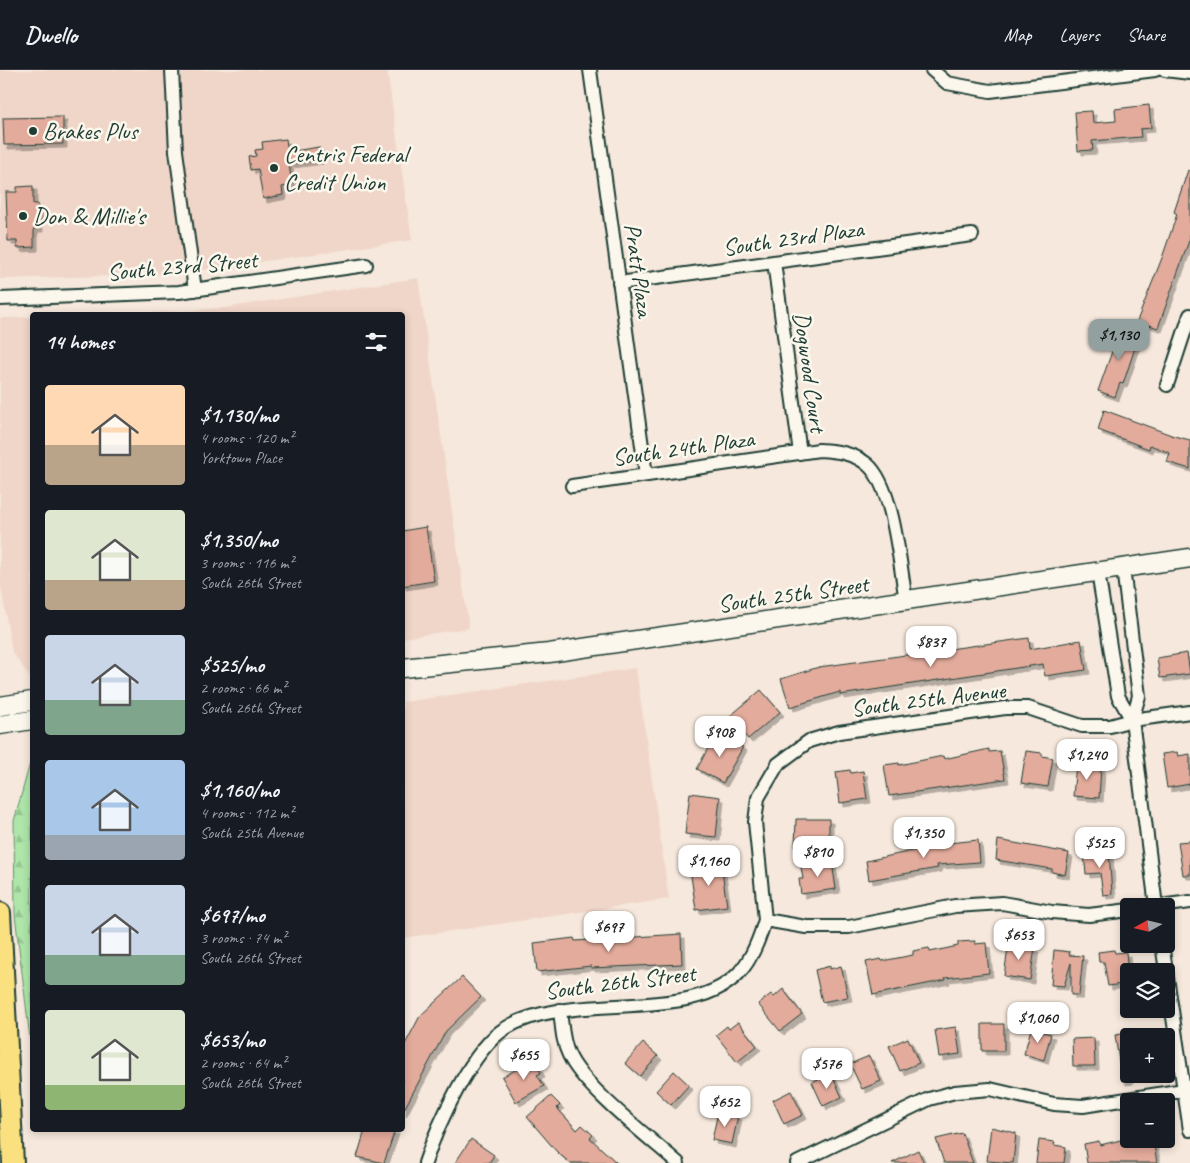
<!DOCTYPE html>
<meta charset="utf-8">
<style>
:root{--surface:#171b24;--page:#20242c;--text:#f1f3f6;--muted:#9ea1a6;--line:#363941;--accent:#92a19f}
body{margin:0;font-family:Caveat,sans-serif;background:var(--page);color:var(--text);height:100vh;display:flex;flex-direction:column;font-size:19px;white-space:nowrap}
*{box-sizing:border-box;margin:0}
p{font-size:16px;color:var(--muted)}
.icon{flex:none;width:28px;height:28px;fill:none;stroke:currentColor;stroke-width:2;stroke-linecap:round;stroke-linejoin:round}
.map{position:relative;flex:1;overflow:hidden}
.details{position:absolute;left:30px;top:242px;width:375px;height:820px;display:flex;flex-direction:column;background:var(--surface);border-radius:5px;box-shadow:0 2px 8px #0003}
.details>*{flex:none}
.needle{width:32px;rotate:262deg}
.fabs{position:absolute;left:1120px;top:828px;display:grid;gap:10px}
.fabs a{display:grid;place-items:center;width:55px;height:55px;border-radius:5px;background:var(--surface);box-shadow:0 2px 8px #0003;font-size:25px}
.price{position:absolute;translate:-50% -42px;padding:0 11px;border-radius:10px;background:#fff;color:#222;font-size:16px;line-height:32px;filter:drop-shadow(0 1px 2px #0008)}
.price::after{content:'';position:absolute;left:50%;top:30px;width:15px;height:11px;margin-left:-8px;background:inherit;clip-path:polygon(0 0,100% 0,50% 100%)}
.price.on{background:var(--accent);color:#111}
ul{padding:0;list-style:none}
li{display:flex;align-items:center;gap:15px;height:125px;padding:0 15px}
li span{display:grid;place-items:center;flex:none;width:140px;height:100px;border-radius:5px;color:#555}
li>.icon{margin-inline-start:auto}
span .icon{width:60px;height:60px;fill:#fffc;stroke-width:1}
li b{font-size:21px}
h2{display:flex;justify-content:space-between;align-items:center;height:60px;padding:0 15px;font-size:21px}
header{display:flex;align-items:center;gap:30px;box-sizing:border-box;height:70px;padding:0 25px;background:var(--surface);border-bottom:1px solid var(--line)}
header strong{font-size:24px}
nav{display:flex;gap:28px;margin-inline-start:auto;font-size:18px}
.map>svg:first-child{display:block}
.built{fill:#f0d6c9}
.forest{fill:url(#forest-firs);stroke:#66916e}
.building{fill:#e3ab9c;stroke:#1f3d34;filter:url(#shadow)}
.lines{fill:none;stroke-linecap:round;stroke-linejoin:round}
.street-casing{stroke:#1f3d34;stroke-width:16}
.secondary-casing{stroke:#1f3d34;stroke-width:21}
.primary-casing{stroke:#1f3d34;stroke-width:24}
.street{stroke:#fbf7ec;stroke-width:12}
.secondary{stroke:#fbf7ec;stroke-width:18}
.primary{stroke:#fbe080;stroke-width:20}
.poi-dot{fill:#1f3d34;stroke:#fbf7ec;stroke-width:2}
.labels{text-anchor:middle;stroke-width:5;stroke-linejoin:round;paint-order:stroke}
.poi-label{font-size:24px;fill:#1f3d34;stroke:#fbf7ec;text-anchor:start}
.street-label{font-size:24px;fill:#1f3d34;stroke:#fbf7ec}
</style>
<header>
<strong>Dwello</strong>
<nav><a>Map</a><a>Layers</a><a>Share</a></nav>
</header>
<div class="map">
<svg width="1190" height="1093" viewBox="0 0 1190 1093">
<defs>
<pattern id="forest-firs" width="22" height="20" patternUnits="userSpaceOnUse" patternTransform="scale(1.25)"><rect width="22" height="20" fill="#aee5a9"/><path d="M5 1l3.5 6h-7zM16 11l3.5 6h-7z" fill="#95c592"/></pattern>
<filter id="shadow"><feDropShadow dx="4" dy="4" stdDeviation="0" flood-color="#0004"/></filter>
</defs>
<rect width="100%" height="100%" fill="#f6e8dc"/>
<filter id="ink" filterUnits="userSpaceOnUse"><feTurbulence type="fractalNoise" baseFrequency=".02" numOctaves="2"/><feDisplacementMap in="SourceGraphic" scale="10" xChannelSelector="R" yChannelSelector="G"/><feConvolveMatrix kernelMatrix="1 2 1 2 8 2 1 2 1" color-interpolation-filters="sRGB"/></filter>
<g filter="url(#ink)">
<path class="built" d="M0,0h387l25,170 -238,34 -174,5z
M418,208l51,350 -66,10 -1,-323h-282l103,-7z
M32,247v363l-20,-28 -12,-71v-263z
M636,598l33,231 -266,39v-236z"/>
<path class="forest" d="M32,686v299l-17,-140 -1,-94z"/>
<path class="building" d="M1149,35l2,23 -11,1 1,8 -49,4 1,9 -15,1 -3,-39 17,-1 1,12 23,-2 -1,-12z
M63,47v27l-59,1 -1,-27z
M286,69l2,13 31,-5 1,13 -31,4 3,21 -10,2 1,8 -20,4 -5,-30 -7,1 -2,-13 7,-1 -1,-6 8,-1 -1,-7z
M1188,100l2,1v67l-32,90 -21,-7 25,-63 15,-44 -3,-2z
M33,116v18h5l1,24h-5v19l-17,1v-7h-9l-2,-49h11v-5z
M1121,256l19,7 -17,51 -3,-1 -5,14 -17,-6z
M1104,340l70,26 16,4v29l-23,-7 3,-9 -20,-8 -1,4 -51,-19z
M426,457l8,54 -32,5v-55z
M1029,568l1,11 51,-9 5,30 -41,6 -2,-12 -203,31v-3l-50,15 -9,-28 38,-12z
M1187,583l3,21 -30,4 -3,-20z
M761,620l19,22 -32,27 -19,-22z
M716,663l27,14 -20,36 -26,-14z
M989,679v3l11,-1 5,28 -116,17 -5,-31 15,-2v2l44,-9 1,3z
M1026,681l16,2v3l11,2 -5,29 -27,-4z
M1177,682l1,4 12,-2v30l-23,4 -5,-34z
M1076,694l25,3 -2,31 -26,-2z
M850,700l1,3 12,-2 4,28 -27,4 -4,-31z
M690,723l30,4 -4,40 -31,-3z
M796,749h33v28h-34z
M978,770l2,22 -43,3 1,3 -69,12 -3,-19 83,-18z
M998,770l71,13 -4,22 -13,-3v-3l-56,-9z
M1190,771v34h-7l-5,-33z
M1109,782l3,42 -9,1 -3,-22 -14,1 -2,-20z
M832,792l4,27 -35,5 -2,-15h4l-2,-12z
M721,794l6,42 -31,4 -6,-41z
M681,864l1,30 -91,4v-2l-54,6 -3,-29 40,-5 1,3z
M975,871v3l11,-1 3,30 -44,5 1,2 -73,15 -7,-33 15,-3 1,2 31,-6v-4l16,-3 1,4 28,-6v-4z
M1009,871l15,2v4l11,1 -5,32 -26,-4z
M1054,880l16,2 -1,3 14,1 -4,39h-8v-32l-7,23 -13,-1z
M1114,880l1,3 11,-1 3,31 -21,3 -4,-24h-5l-1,-10z
M830,896v3l11,-3 7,31 -26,5 -7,-32z
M462,907l19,20 -35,34 -44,82v-63l18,-34z
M783,919l19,25 -22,17 -22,-27 13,-10 3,3z
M738,952l19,24 -20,16 -21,-27 11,-9 2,3z
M982,954h22v27h-22z
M956,957l4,27 -21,3 -4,-27z
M1031,959l20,5 -7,26 -20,-6z
M1129,963v47l-7,1 -7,-46z
M908,968l11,25 -19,8 -11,-25z
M1094,968l1,28h-22l-1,-27z
M643,973l15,13 -18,20 -15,-13z
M869,986l12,25 -19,8 -12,-25z
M534,990l7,13 -4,2 7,11 -28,16 -14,-25z
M674,1001l15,14 -18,20 -15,-14z
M831,1003l11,24 -19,9 -11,-24z
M791,1021l12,24 -19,9 -11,-24z
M551,1026l9,9 -3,3 20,22 5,-5 11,10 -3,3 27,25h-47l-13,-11 -30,-35z
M718,1042l20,4 -6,28 -20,-4z
M991,1057l25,6 -3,30 -26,-2z
M365,1060h30l-11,33 -27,-6z
M962,1063l11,30h-29l-8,-24z
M471,1069l23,16 -5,8h-34z
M1125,1069h28l4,24h-70l-3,-19 15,-3 1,4z
M1039,1070l16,2 -1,3 12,2 -2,16h-28z
M918,1080l6,13h-32z"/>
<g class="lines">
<defs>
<path id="street" d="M172,0l4,81 19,139
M590,0l56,405
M932,0l15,13 43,8 165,-21
M1165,0l25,3
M774,192l26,191
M619,213l353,-48
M0,229l179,-7 187,-27
M1167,315l23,-70
M572,416l247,-36c18,1 34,3 48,14 27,22 33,103 39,137
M1123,498l16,128 -7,24 24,186
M1098,502l20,124 14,24
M1160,836l30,-4
M765,850l-10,-98 3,-24 20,-34 31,-23 30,-9 166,-24h23l54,18h28l22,-6 58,-8
M1162,874l28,186
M560,940c2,15 2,31 9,45 15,33 80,82 109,108
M425,1093c12,-37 47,-115 81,-135 64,-40 193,-1 237,-60 11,-14 17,-31 22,-48l41,7h43l106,-21 47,-3 50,9 37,3 40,-5
M797,1093l132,-64 26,-7 35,-3 64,15 29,2 107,-17"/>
<path id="secondary" d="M402,598l147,-15 641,-95
M0,636l32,-5
M0,655l32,-5"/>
<path id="primary" d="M0,843l13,250"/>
</defs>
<use href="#street" class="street-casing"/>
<use href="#secondary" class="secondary-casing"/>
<use href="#primary" class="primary-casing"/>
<use href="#street" class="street"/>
<use href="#secondary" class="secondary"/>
<use href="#primary" class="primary"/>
</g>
</g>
<g class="poi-dot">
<circle cx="33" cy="61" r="5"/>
<circle cx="274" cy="98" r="5"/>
<circle cx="23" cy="146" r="5"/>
</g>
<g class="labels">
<g class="poi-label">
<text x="43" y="69">Brakes Plus</text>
<text x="284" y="92">Centris Federal<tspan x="284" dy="28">Credit Union</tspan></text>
<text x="33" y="154">Don &amp; Millie's</text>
</g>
<g class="street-label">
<text transform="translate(793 168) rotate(-8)" y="8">South 23rd Plaza</text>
<text transform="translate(182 196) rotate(-5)" y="8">South 23rd Street</text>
<text transform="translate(639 200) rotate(82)" y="8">Pratt Plaza</text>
<text transform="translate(810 302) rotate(82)" y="8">Dogwood Court</text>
<text transform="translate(683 378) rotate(-8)" y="8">South 24th Plaza</text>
<text transform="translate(793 524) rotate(-8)" y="8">South 25th Street</text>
<text transform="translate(928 629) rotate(-7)" y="8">South 25th Avenue</text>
<text transform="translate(620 912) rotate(-7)" y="8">South 26th Street</text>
</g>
</g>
</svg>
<div class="fabs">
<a><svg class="needle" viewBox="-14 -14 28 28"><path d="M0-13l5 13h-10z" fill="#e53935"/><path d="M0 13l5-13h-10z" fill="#9ea1a6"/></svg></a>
<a><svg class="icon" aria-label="layers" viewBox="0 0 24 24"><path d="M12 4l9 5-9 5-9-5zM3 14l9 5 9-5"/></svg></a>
<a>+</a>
<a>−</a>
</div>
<b class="price on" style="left:1119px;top:291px">$1,130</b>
<b class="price" style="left:931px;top:598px">$837</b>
<b class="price" style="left:720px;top:688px">$908</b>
<b class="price" style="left:1087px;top:711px">$1,240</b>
<b class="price" style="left:924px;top:789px">$1,350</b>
<b class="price" style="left:1100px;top:799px">$525</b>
<b class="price" style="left:818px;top:808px">$810</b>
<b class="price" style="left:709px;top:817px">$1,160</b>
<b class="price" style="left:609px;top:883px">$697</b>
<b class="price" style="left:1019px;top:891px">$653</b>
<b class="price" style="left:1038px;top:974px">$1,060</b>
<b class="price" style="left:524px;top:1011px">$655</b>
<b class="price" style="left:827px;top:1020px">$576</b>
<b class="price" style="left:725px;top:1058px">$652</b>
<section class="details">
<h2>14 homes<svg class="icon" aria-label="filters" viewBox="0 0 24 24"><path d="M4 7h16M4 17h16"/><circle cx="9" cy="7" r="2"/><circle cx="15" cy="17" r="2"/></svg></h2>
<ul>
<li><span style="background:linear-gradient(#ffd9b3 60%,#b9a48a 0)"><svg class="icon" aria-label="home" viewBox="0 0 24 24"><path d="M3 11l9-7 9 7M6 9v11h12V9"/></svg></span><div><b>$1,130/mo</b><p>4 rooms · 120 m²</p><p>Yorktown Place</p></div></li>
<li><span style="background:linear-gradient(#dfe7d0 70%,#b9a48a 0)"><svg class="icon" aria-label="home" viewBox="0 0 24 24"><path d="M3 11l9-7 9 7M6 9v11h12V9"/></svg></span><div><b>$1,350/mo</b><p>3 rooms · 116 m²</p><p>South 26th Street</p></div></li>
<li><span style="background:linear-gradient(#c9d6e8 65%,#7fa58c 0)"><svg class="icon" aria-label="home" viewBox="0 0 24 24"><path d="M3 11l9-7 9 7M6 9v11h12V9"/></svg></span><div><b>$525/mo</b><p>2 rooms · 66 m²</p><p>South 26th Street</p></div></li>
<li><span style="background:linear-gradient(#a9c7e8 75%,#9aa5b1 0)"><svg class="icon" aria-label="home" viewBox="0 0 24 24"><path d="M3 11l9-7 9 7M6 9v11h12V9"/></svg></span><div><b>$1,160/mo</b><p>4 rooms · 112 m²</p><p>South 25th Avenue</p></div></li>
<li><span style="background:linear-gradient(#c9d6e8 70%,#7fa58c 0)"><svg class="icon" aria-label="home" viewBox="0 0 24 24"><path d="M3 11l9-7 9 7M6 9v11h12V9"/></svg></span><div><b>$697/mo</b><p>3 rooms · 74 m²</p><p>South 26th Street</p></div></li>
<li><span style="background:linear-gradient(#dfe7d0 75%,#8fb573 0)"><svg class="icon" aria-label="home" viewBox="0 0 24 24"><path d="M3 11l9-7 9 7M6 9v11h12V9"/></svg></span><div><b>$653/mo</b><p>2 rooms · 64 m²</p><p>South 26th Street</p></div></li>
</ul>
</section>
</div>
